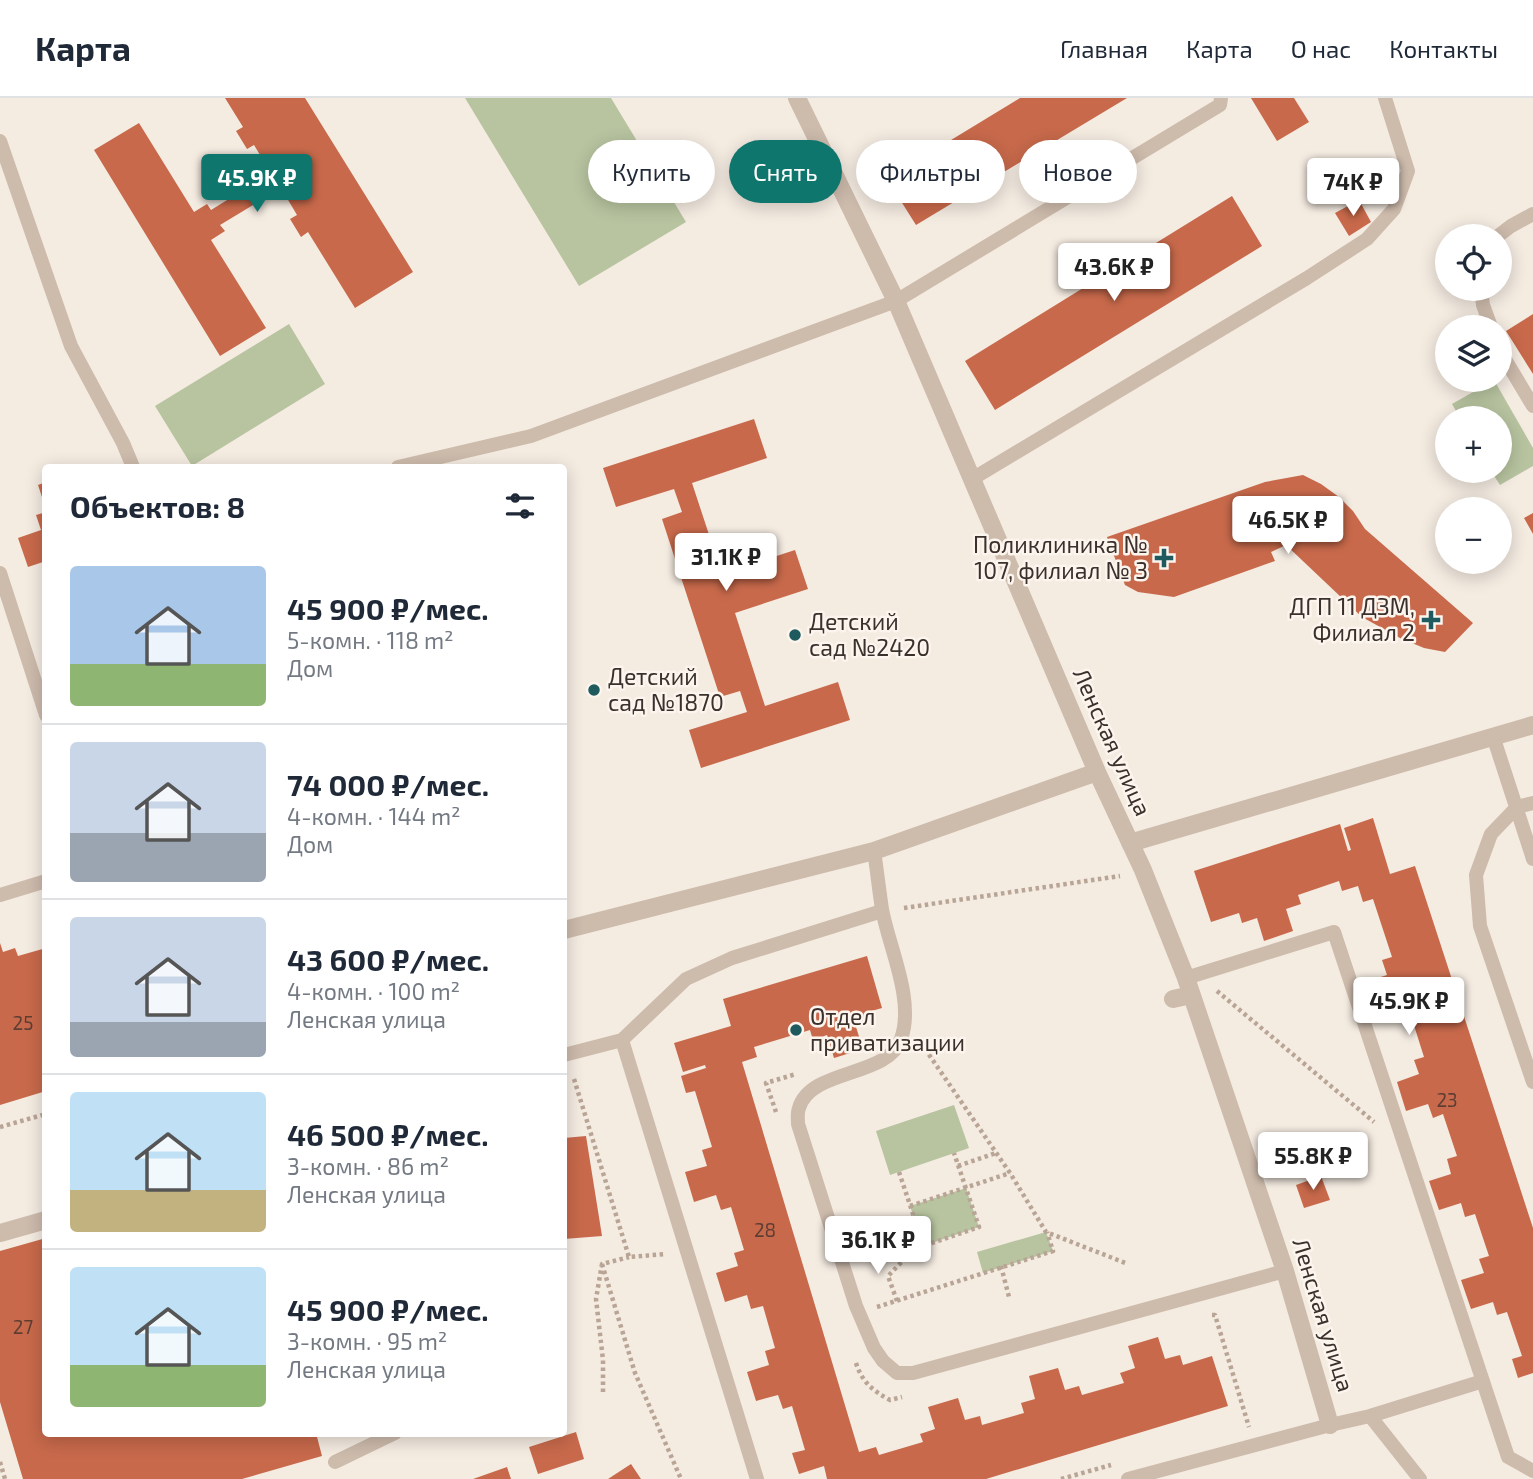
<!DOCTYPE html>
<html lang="ru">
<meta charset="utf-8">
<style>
:root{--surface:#fff;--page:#f6f6f7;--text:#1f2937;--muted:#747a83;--line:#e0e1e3;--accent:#0f766e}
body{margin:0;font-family:"Exo 2",sans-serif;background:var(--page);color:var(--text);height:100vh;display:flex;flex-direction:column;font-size:26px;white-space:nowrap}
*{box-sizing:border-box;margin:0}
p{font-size:23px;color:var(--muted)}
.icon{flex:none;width:38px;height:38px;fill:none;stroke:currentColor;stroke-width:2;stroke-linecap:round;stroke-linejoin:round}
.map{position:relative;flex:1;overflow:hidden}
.panel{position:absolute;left:42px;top:366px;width:525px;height:973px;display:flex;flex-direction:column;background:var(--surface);border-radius:7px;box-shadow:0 4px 18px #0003}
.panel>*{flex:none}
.banner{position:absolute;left:588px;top:42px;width:665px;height:63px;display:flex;gap:14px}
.tools{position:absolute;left:1435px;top:126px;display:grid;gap:14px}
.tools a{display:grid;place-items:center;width:77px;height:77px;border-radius:50%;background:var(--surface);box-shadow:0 4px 18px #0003;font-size:35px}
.price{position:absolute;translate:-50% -60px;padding:0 16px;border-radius:7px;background:#fff;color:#222;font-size:23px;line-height:46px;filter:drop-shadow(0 2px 4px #0008)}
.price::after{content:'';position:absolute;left:50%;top:42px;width:21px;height:16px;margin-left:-10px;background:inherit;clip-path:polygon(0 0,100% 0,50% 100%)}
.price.active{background:var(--accent);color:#fff}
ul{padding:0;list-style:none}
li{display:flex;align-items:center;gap:21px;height:175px;padding:0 28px}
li+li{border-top:2px solid var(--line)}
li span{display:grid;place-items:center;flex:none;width:196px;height:140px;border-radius:7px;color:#555}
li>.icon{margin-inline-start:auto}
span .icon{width:84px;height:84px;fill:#fffc;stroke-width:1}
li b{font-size:30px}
h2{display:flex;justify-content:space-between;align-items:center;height:84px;padding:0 28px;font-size:30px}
.pill{padding:0 24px;border-radius:32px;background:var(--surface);box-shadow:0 4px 18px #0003;font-size:24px;line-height:63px}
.pill.active{background:var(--accent);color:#fff}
header{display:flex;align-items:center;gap:42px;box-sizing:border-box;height:98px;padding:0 35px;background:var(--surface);border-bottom:2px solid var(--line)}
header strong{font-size:33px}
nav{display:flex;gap:38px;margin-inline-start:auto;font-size:24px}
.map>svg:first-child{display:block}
.green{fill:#b8c4a0}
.building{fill:#c8694b}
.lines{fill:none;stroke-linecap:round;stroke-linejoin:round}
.path{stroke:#b9a596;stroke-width:4.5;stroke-dasharray:3.5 3.5;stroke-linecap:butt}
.lane{stroke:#cdbbac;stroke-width:14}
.street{stroke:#cdbbac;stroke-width:18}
.poi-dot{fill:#1f5a5e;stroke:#fbf5ee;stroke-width:2.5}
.labels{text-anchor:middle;stroke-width:5;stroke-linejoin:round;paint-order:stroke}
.number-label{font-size:19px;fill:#5e3e33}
.poi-label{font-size:23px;fill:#3b302b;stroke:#fbf5ee;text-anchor:start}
.street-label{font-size:23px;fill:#3b302b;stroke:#fbf5ee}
</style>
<header>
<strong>Карта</strong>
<nav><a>Главная</a><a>Карта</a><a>О нас</a><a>Контакты</a></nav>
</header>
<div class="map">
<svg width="1533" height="1381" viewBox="0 0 1533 1381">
<rect width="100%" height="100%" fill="#f4ebe1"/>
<path class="green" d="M465,0h146l75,124 -107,64z
M289,226l36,60 -133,82 -37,-60z
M1494,282l39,68v18l-33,19 -9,-14h9v-53h-40l-8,-14z
M954,1007l15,43 -79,27 -14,-44z
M966,1090l13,39 -56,19 -13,-40z
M1046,1134l7,19 -70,22 -6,-21z"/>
<path class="building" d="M225,0h80l108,174 -58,36 -47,-76 -7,5 -11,-18 7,-4 -16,-27 -61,37 5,6 -14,9 55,88 -46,28 -126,-206 45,-27 55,89 13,-8 4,6 60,-37 -17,-28 -7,4 -11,-18 7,-4z
M1020,0h107l-211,127 -29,-46z
M1251,0h43l15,24 -32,19z
M1232,98l30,50 -267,164 -30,-49z
M1359,102l12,22 -22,14 -14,-23z
M1533,216v60l-27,-43z
M754,321l13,39 -75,25 30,91 73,-24 13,39 -73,24 30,93 73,-24 12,38 -149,48 -12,-38 58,-18 -7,-21 -20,6 -58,-178 20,-7 -8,-23 -58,18 -13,-39z
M1303,377l18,9 18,13 14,14 12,18 108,94 -28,29 -21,-4 -24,-10 -38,-21 -76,-72 -15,7 4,9 -101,36 -36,-5 -13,-7 -18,-48 158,-55z
M46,384v23l-1,1 -7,-21z
M46,414v49l-18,6 -10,-29 23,-8 -5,-15z
M1533,415v21l-9,-16z
M1373,720l17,56 25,-8 118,362v145l-15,5 -6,-19 10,-3 -15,-44 -10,3 -4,-13 -22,7 -10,-29 23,-7 -5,-14 10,-3 -14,-42 -10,3 -4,-14 -22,7 -10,-29 22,-7 -4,-15 10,-3 -14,-42 -10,4 -5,-14 -22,7 -9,-29 22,-8 -5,-14 10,-3 -13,-41 -10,3 -5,-15 -22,7 -9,-29 22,-7 -5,-15 10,-3 -19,-58 -10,3 -5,-16 -16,5 -3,-10 -41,14 3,9 -15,5 7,22 -29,10 -7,-23 -15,5 -3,-10 -28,9 -17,-51 146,-47 8,27 3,-1 -7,-22z
M0,845l3,9 12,-4 3,8 28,-8v143l-46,14z
M867,858l15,52 -14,4 3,10 -15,5 7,22 -29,9 -7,-23 -14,5 -3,-10 -56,17 3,10 -15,5 117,390 17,-5 3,8 44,-13 -3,-8 15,-5 -7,-22 30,-9 7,22 15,-4 2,9 42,-12 -3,-10 14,-4 -6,-23 29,-8 7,22 14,-4 3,9 42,-12 -4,-10 15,-5 -7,-22 30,-9 7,22 15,-4 3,10 29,-9 16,50 -242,73h-159l-3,-13 -25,8 -7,-21 13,-3 -13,-44 -9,3 -5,-14 -22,6 -9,-29 22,-7 -4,-14 10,-3 -12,-42 -12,3 -4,-14 -22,7 -9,-29 22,-7 -4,-13 10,-3 -13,-43 -10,3 -5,-15 -22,7 -9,-30 22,-6 -5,-16 10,-3 -17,-56 -9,2 -5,-17 25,-8 -1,-3 -22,7 -9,-29 57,-17 -8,-27z
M586,1038l16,100 -38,3v-101z
M1321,1078l9,24 -26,8 -8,-23z
M46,1140v195h270l6,23 -80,23h-219l-23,-77v-151z
M576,1334l8,27 -46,15 -9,-27z
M631,1366l10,15h-33z
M507,1369l4,12h-38z"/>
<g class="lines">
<path class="path" d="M904,810l216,-32
M1217,893l157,131
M921,945l89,130 36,59 82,32
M574,981l55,178 37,-3
M776,1014l-10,-29 30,-9
M0,1029l46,-13
M958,1068l38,-13
M899,1074l23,69
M910,1108l100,-33
M922,1143l1,5 56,-19 -25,-74
M602,1166l33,109 46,106
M1001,1168l8,31
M897,1203l-9,-25 34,-35
M877,1209l176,-56 -6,-19
M1212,1217h3l34,112
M856,1265c6,19 17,28 34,37l12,-3
M603,1294v-32l-7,-61 6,-35 27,-7
M0,1364l5,17
M1061,1381l50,-14"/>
<path class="lane" d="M0,43l71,205 52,97 10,24
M1498,138l13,-10 22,-12
M1481,191l2,16 8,22
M1500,253l33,55
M398,369l133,-31 365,-135 324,-196 1,-7
M972,381l335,-201 60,-39 27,-30 14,-38 -23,-73
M0,475l46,142
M1493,638l40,123
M1533,705l-16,4 -26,27 -15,41 4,51 53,156
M874,753c3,19 5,39 8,58 7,39 33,91 19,130 -13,39 -90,29 -102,69 -2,5 -1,11 -1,16l58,182 18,42 9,13 14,12h16l372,-102
M0,797l46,-14
M1186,880l148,-46 174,525 25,14
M622,942l135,439
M564,957l58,-15 64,-61 46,-21 150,-47
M1370,1318l50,63
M335,1364l60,-29
M1128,1381l202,-54 40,-9 113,-35"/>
<path class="street" d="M797,0l99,203 201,471 46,98 43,108 99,293 45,154
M1130,745l403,-118
M564,832l310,-79 223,-79
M1173,901l18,-4
M0,1135l46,-13"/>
</g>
<g class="poi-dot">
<path d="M1160.5 449.5h7v7h7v7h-7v7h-7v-7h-7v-7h7z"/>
<path d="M1427.5 511.5h7v7h7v7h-7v7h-7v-7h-7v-7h7z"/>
<circle cx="795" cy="537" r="7"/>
<circle cx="594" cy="592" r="7"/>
<circle cx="796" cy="932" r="7"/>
</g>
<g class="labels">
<g class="number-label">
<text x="23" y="932">25</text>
<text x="1447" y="1009">23</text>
<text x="765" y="1139">28</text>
<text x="23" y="1236">27</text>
</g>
<g class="poi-label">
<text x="1148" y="455" text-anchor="end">Поликлиника №<tspan x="1148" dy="26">107, филиал № 3</tspan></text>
<text x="1415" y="517" text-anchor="end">ДГП 11 ДЗМ,<tspan x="1415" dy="26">Филиал 2</tspan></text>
<text x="809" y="532">Детский<tspan x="809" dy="26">сад №2420</tspan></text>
<text x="608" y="587">Детский<tspan x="608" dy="26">сад №1870</tspan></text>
<text x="810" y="927">Отдел<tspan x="810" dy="26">приватизации</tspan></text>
</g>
<g class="street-label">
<text transform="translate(1112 644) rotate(66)" y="8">Ленская улица</text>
<text transform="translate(1323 1217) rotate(73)" y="8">Ленская улица</text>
</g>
</g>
</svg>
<div class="tools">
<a><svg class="icon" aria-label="locate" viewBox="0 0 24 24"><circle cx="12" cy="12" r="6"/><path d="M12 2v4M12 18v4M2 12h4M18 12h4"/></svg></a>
<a><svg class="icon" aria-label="layers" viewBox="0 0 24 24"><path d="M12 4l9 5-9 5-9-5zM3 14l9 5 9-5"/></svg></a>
<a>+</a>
<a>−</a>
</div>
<b class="price active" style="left:257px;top:116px">45.9K ₽</b>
<b class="price" style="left:1353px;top:120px">74K ₽</b>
<b class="price" style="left:1114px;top:205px">43.6K ₽</b>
<b class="price" style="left:1288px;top:458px">46.5K ₽</b>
<b class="price" style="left:726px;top:495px">31.1K ₽</b>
<b class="price" style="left:1409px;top:939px">45.9K ₽</b>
<b class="price" style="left:1313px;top:1094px">55.8K ₽</b>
<b class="price" style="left:878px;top:1178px">36.1K ₽</b>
<div class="banner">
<a class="pill">Купить</a>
<a class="pill active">Снять</a>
<a class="pill">Фильтры</a>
<a class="pill">Новое</a>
</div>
<section class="panel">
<h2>Объектов: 8<svg class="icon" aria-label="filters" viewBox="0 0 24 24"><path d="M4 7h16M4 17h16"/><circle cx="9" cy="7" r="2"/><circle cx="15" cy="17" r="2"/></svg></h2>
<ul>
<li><span style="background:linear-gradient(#a9c7e8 70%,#8fb573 0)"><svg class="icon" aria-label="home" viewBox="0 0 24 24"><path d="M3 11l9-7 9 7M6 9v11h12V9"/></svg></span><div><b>45 900 ₽/мес.</b><p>5-комн. · 118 m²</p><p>Дом</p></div></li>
<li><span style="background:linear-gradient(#c9d6e8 65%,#9aa5b1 0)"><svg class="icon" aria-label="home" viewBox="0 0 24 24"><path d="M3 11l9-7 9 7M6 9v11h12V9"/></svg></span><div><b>74 000 ₽/мес.</b><p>4-комн. · 144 m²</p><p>Дом</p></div></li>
<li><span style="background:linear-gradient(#c9d6e8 75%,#9aa5b1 0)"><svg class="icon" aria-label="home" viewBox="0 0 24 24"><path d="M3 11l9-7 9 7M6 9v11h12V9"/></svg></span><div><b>43 600 ₽/мес.</b><p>4-комн. · 100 m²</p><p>Ленская улица</p></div></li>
<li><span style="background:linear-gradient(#bfe0f5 70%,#c2b280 0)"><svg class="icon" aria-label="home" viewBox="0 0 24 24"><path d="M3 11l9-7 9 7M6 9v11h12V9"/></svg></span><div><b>46 500 ₽/мес.</b><p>3-комн. · 86 m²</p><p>Ленская улица</p></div></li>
<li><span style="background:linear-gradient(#bfe0f5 70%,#8fb573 0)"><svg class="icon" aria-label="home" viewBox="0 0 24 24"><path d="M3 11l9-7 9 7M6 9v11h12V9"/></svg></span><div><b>45 900 ₽/мес.</b><p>3-комн. · 95 m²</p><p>Ленская улица</p></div></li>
</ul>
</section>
</div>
